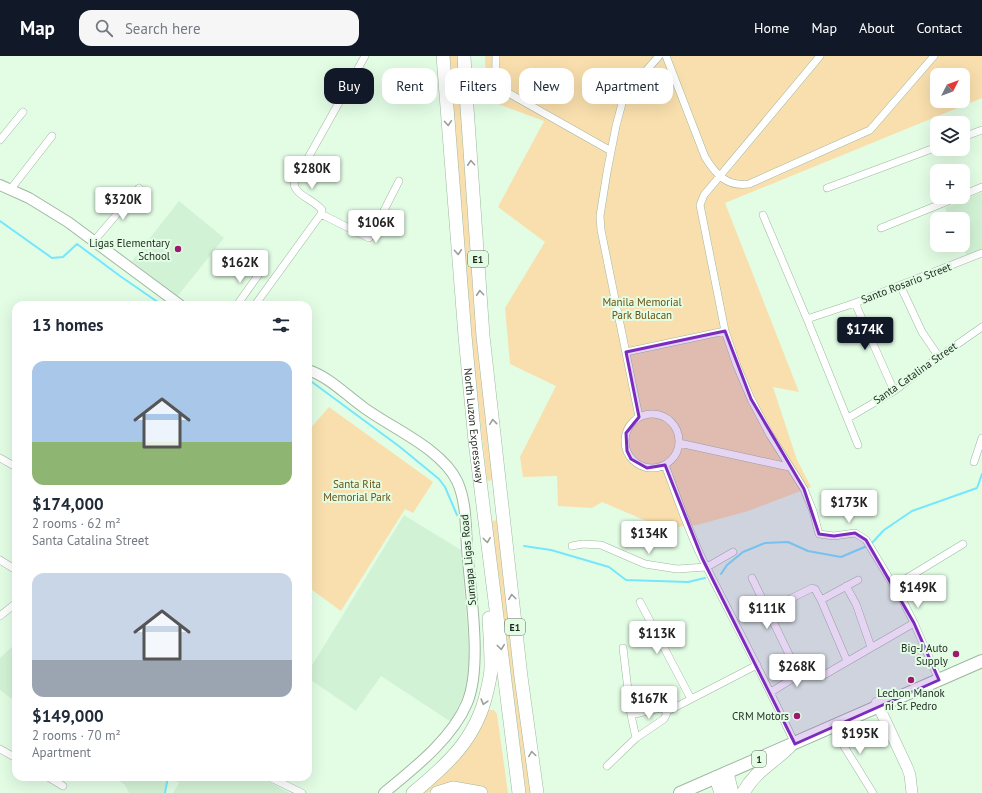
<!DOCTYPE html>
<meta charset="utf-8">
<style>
:root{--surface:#fff;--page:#f6f6f7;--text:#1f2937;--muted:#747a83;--accent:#111827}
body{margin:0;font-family:"PT Sans",sans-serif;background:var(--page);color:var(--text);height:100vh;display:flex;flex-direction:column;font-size:15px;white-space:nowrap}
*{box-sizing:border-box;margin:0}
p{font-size:13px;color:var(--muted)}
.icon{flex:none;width:22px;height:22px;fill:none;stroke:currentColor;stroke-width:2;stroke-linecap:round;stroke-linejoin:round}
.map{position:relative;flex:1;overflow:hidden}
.side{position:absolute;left:12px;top:245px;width:300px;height:480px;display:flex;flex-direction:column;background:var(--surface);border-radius:12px;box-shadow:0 4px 16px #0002}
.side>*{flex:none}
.top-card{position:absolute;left:324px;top:12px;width:380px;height:36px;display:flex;gap:8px}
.needle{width:26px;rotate:48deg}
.tools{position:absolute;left:930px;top:12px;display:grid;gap:8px}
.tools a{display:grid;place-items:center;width:40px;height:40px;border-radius:8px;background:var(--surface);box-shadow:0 4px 16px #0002;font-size:20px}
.price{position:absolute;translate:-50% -34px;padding:0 9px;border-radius:4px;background:#fff;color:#222;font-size:13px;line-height:26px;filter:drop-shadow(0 1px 2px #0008)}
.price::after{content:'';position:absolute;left:50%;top:24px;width:12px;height:9px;margin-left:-6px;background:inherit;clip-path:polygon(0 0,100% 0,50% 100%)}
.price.active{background:var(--accent);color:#fff}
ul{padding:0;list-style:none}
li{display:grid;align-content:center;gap:8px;height:212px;padding:0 20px}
li span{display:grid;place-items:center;height:124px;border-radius:12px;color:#555}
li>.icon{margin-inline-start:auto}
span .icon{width:72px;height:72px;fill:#fffc;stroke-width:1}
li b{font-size:17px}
h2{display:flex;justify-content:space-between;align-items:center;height:48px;padding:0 20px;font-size:17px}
.tag{padding:0 14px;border-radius:12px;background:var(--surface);box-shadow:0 4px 16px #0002;font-size:14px;line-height:36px}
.tag.active{background:var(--accent);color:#fff}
header{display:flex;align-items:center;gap:24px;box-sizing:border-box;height:56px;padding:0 20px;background:var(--accent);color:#fff}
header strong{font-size:19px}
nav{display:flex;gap:22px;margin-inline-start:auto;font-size:14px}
.search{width:280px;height:36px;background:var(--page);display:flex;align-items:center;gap:10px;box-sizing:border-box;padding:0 14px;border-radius:12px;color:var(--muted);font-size:15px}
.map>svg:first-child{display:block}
.built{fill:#d2f2d5}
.green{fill:#f9dfad;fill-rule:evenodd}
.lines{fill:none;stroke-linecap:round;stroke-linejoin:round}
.stream{stroke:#74e7fd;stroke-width:2}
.minor-casing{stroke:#9fb8a1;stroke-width:8}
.secondary-casing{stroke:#9fb8a1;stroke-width:12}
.primary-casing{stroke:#9fb8a1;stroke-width:12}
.trunk-casing{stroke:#9fb8a1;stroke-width:14}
.motorway-casing{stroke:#9fb8a1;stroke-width:14}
.minor{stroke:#fff;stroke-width:7}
.secondary{stroke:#fff;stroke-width:10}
.primary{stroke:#fff;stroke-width:11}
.trunk{stroke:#fff;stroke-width:12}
.motorway{stroke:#fff;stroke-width:13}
.oneway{stroke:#9a9f9b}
.marked{fill:#7b2cbf;fill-opacity:0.2;stroke:#7b2cbf;stroke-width:3;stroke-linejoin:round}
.poi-dot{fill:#9b1a6f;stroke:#e3fde5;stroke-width:1.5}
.labels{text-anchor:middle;stroke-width:4;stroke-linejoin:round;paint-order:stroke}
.shield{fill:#e3fde5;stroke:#5a695b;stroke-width:1}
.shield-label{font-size:10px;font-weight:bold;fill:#1f2920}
.poi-label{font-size:11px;fill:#1f2920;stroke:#e3fde5;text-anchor:end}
.street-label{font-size:11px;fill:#1f2920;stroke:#e3fde5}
.park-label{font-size:11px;fill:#6b5012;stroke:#e3fde5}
</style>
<header>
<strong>Map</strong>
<div class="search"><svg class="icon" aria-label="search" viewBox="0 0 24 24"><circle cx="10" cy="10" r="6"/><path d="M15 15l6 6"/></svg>Search here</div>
<nav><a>Home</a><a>Map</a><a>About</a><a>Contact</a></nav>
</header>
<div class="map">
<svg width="982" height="737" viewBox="0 0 982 737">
<rect width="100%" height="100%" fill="#e3fde5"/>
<path class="built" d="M982,136v58l-16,5 -4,-10h1v-26h-13l-5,-11z
M179,145l45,37 -47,59 -45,-36z
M404,459l57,35 7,84 2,47 -19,41 -70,-46 -25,35 -48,-33v-6z
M16,587v59l-16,-12v-32z
M115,721h52l-3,16h-35l-4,-8z
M173,721h87l29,16h-116l6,-10z"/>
<path class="green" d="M448,0h12l34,424 -7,1 -22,-198z
M485,0h497v42l-257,105 74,189 -26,-5 24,73 14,27 -63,24 -51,14 -34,3 -61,-26 -10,6 -34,-2 -1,-30 -34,1 -3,-20 36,-71 -46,-22 -5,-56 40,-66 -47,-35 46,-86 -57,-21zM937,19h26v26h-26z
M329,351l104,75 -20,31 -8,-4 -64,102 -33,-24v-156z
M499,464l34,273h-7l-35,-272z
M490,654h4l3,4 11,79h-19l-4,-3 -49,-2 -9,5h-4l61,-81z"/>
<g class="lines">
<path class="stream" d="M0,165l52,37 11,-1 14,-13 43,32 42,29
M308,323l92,68 39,32 6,8 12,28
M871,488l13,-14 28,-19 65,-23 5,-14
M524,490l27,4 58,17 17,13 62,2 17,-4
M721,518l6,-9 16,-13 22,-9 23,-1 20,9 33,6 26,-11
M165,737l3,-16"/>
<defs>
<path id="minor" d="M496,0c0,12 -2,25 7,34l108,61
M666,0l39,101c11,18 22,30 44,27l121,-54 64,-74
M820,0l-116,139 -4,10 25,126 12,35 14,33 19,36 34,54 9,22 6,23 15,2 21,-3 11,7 37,61 11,22 25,57
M963,81l19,-7
M0,84l23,-28
M827,132l110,-41
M10,134l42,-54
M963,139l19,-8
M321,158l48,24 3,-4 27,-53
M763,159l44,104 51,126
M881,172l77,-31
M94,185l45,-53
M900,229l22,47 17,25
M855,247l39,88
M237,249l22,-31
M255,249l66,-91 1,-4c-7,-10 -28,-15 -28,-27l71,-127
M807,263l48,-16 127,-50
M626,296l99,-21
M625 385a27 27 0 1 1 54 0a27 27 0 1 1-54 0Z
M639,361l-38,-187 -1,-14 7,-44 9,-46 8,-30 35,-40
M848,362l46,-27 45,-34 43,-30
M679,387l110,24
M0,402l16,9
M974,406l8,-24
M665,409c12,31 22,63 37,93 31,62 64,123 93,186
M572,490l10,-2 19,1 44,19 32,5 30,-2 26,-15
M0,504l16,10
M752,522l47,97
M846,530l10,18 15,43
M894,530l69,-42
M821,544l37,-20
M640,546l51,97
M768,554l44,-22 3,1 6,11 26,61
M0,560l16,-13
M623,592l8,67 5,23
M771,636l37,-23h6l5,5 5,1 90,-52
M631,659l29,-7 8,3
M832,671l41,66
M0,693l16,9
M607,710l29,-28 28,-19 4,-8 89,-46
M48,721l15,9
M269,721l33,16"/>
<path id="secondary" d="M0,129l29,13 39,24 112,83
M308,314c21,7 37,24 55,37 28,21 78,41 94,74 11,24 8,52 11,78 3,39 14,109 -1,144 -15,36 -54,66 -83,90"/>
<path id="primary" d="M877,647l30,64 3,8 2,18"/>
<path id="trunk" d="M680,737l302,-132"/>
<g id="motorway">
<path id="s1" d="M443,0l22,280 10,105 44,352"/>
<path d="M464,0l2,37 17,243 38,341 16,116"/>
<path d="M727,717l5,20"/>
<path d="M716,722l5,15"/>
<path d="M413,737c35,-29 64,-55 74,-102 2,-8 4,-16 4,-24 0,-16 -1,-33 -2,-49"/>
<path d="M437,737l16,-5 28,5"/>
<path d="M743,737c13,-23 29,-29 47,-47"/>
</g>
</defs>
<use href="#minor" class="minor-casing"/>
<use href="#secondary" class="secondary-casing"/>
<use href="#primary" class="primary-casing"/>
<use href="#trunk" class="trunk-casing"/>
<use href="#motorway" class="motorway-casing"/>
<use href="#minor" class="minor"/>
<use href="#secondary" class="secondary"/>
<use href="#primary" class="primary"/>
<use href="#trunk" class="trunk"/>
<use href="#motorway" class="motorway"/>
</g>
<defs><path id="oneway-chevron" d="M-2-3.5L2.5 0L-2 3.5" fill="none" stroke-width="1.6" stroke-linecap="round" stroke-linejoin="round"/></defs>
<g class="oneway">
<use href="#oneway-chevron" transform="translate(448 67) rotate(86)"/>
<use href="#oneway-chevron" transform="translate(471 107) rotate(-94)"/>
<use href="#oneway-chevron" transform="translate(458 196) rotate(86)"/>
<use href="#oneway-chevron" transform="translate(480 237) rotate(-94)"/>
<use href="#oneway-chevron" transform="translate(493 366) rotate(-96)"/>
<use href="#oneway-chevron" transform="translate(487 484) rotate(83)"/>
<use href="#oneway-chevron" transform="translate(512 541) rotate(-97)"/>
<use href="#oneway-chevron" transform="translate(501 591) rotate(83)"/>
<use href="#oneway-chevron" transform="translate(484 646) rotate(106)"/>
<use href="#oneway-chevron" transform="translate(532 698) rotate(-98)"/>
</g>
<path class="marked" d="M725,275l26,68 53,90 15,45 15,2 21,-3 11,7 48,83 25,57 -144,64 -93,-186 -37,-93 -18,3 -16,-9 -4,-8 -1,-18 13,-16 -13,-65z"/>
<g class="poi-dot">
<circle cx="178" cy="193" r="4"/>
<circle cx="956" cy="598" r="4"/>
<circle cx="911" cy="624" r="4"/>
<circle cx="797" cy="660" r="4"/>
</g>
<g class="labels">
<g class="shield">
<rect x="468" y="195" width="20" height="16" rx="3"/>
<rect x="505" y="563" width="20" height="16" rx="3"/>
<rect x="752" y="695" width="14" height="16" rx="3"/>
</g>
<g class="shield-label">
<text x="478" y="207">E1</text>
<text x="515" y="575">E1</text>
<text x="759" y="707">1</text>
</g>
<g class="poi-label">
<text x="170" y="191">Ligas Elementary<tspan x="170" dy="13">School</tspan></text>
<text x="948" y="596">Big-J Auto<tspan x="948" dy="13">Supply</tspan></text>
<text x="911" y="641" text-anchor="middle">Lechon Manok<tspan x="911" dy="13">ni Sr. Pedro</tspan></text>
<text x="789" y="664">CRM Motors</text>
</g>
<g class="street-label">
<text transform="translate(906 227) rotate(-21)" y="4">Santo Rosario Street</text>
<text transform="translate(915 317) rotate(-35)" y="4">Santa Catalina Street</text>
<text dy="4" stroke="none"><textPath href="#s1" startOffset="371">North Luzon Expressway</textPath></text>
<text transform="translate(468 504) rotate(-95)" y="4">Sumapa Ligas Road</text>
</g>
<g class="park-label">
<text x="642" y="250">Manila Memorial<tspan x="642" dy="13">Park Bulacan</tspan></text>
<text x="357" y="432">Santa Rita<tspan x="357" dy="13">Memorial Park</tspan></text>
</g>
</g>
</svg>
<div class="tools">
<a><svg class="needle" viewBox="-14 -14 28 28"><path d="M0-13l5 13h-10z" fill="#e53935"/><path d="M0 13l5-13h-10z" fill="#747a83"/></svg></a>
<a><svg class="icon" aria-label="layers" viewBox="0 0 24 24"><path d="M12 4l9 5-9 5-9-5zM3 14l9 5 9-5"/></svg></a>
<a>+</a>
<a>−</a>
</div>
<b class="price" style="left:312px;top:134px">$280K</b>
<b class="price" style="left:123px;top:165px">$320K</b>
<b class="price" style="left:376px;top:188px">$106K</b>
<b class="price" style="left:240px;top:228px">$162K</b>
<b class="price active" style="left:865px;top:295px">$174K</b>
<b class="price" style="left:849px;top:468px">$173K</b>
<b class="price" style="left:649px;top:499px">$134K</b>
<b class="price" style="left:918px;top:553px">$149K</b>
<b class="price" style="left:767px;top:574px">$111K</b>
<b class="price" style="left:657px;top:599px">$113K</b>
<b class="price" style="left:797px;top:632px">$268K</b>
<b class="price" style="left:649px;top:664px">$167K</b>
<b class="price" style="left:860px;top:699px">$195K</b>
<div class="top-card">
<a class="tag active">Buy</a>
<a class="tag">Rent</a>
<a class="tag">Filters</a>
<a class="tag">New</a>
<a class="tag">Apartment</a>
</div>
<section class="side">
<h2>13 homes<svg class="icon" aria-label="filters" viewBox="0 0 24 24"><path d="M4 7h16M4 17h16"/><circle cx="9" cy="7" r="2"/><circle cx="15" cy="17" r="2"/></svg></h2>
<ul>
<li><span style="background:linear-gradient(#a9c7e8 65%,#8fb573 0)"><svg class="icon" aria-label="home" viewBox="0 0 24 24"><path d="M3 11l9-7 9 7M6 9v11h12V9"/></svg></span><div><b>$174,000</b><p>2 rooms · 62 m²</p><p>Santa Catalina Street</p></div></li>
<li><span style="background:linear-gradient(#c9d6e8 70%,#9aa5b1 0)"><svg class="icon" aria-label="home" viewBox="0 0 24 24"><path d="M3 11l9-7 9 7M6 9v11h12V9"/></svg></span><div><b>$149,000</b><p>2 rooms · 70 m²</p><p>Apartment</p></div></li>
</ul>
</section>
</div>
